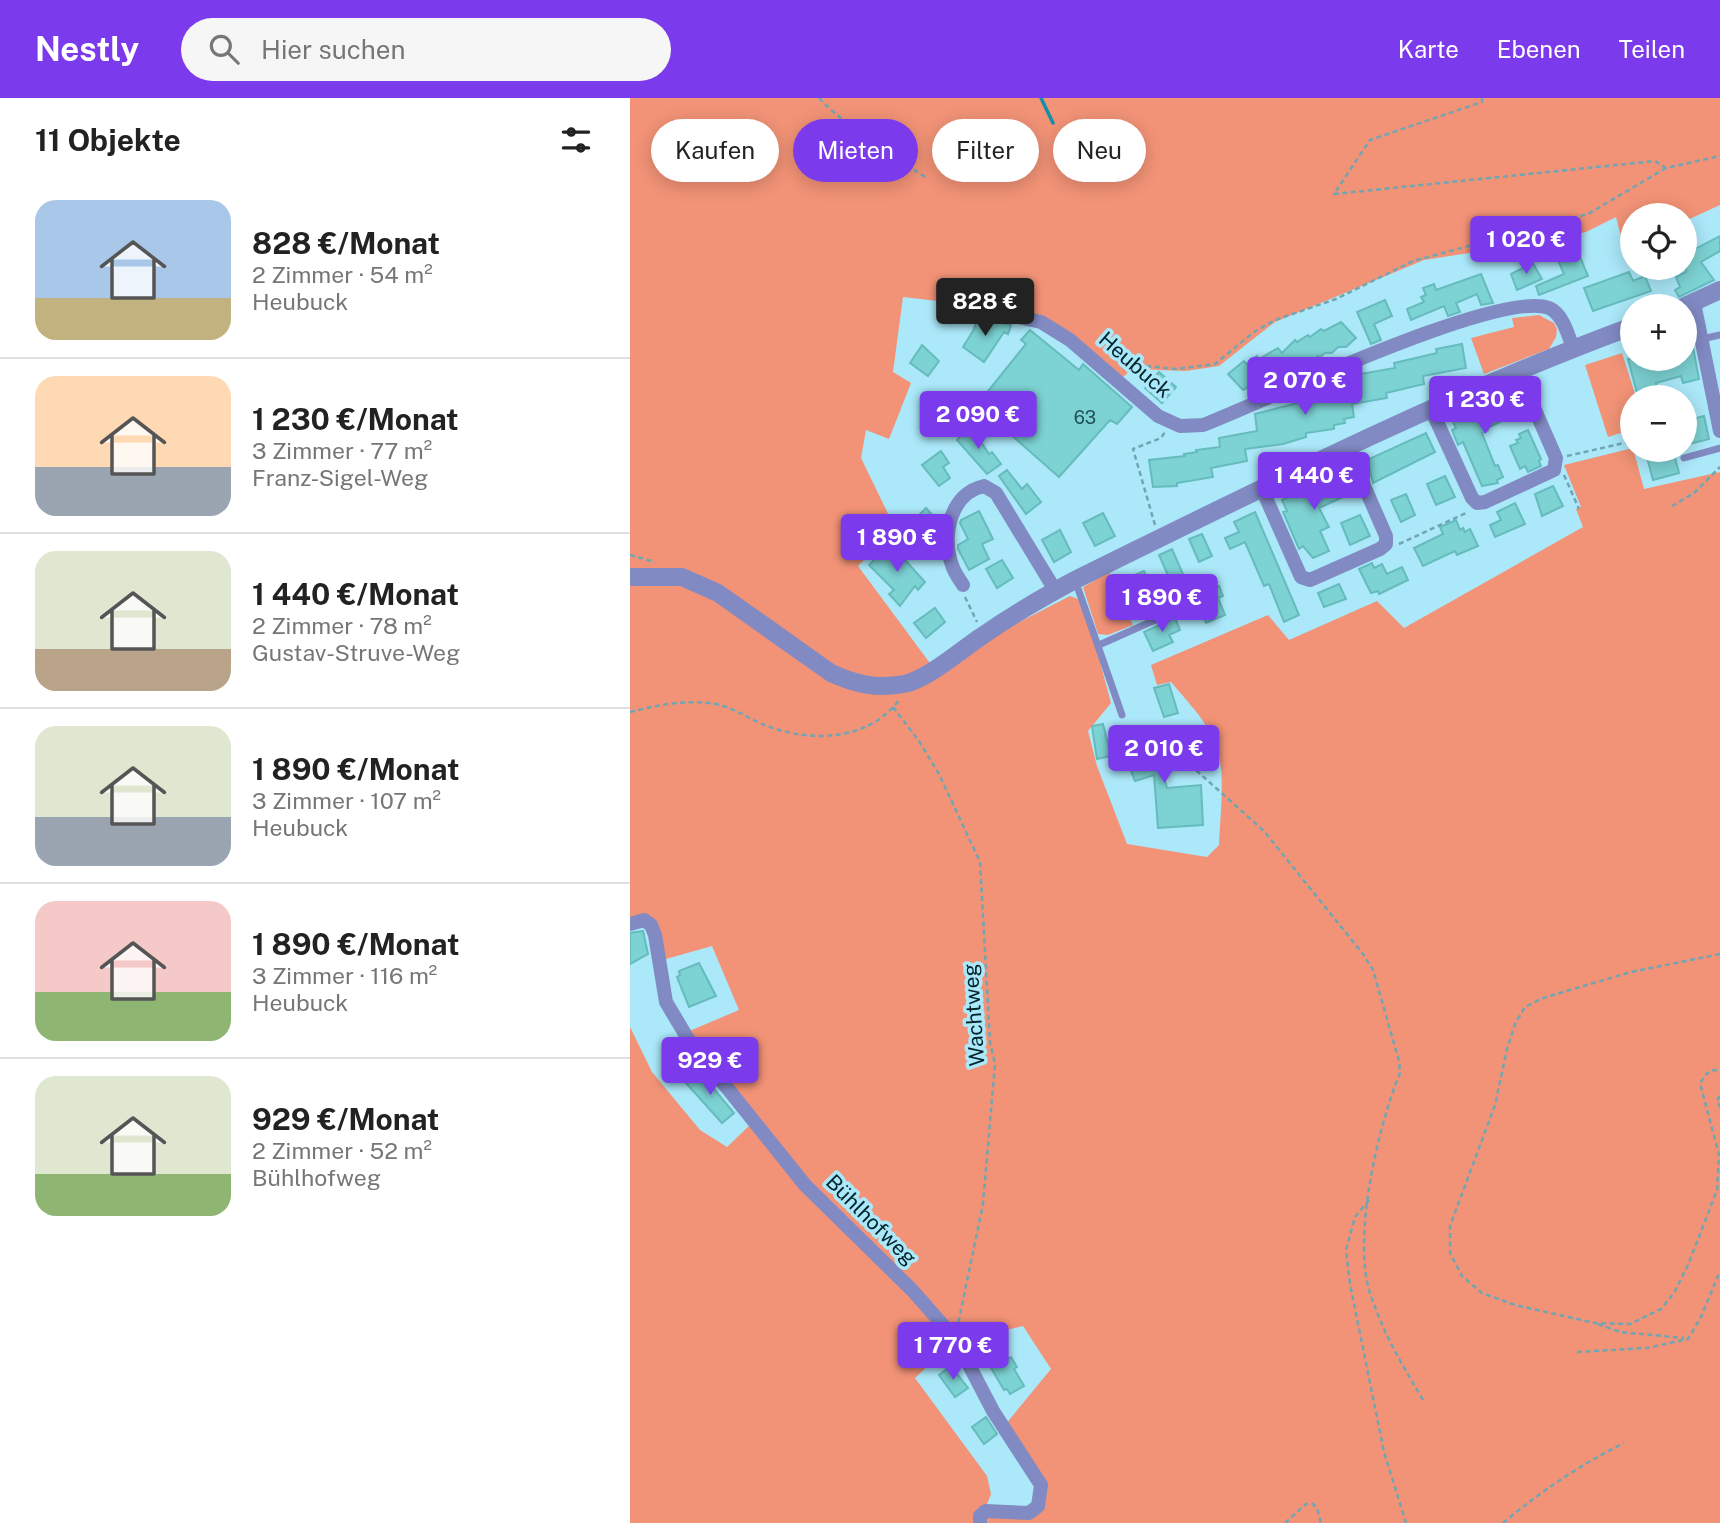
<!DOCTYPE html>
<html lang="de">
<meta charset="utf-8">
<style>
:root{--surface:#fff;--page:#f6f6f6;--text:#222;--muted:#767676;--line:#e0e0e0;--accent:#7c3aed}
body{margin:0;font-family:"Public Sans",sans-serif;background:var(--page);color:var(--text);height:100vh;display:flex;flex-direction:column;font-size:26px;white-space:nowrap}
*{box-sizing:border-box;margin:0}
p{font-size:23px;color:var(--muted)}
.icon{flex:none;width:38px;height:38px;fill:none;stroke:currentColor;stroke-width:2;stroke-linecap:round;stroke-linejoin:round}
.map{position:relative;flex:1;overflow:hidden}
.sheet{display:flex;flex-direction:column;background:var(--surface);width:630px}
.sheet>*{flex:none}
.guide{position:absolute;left:21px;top:21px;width:665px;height:63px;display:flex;gap:14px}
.fabs{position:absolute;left:990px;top:105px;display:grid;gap:14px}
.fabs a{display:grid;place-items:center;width:77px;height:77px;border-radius:50%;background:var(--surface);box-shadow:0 4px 18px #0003;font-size:35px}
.price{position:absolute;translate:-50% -60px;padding:0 16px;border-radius:7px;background:var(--accent);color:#fff;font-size:23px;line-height:46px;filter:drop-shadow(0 2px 4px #0008)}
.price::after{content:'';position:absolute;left:50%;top:42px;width:21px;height:16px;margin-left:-10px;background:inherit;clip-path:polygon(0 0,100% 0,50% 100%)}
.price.on{background:#222;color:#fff}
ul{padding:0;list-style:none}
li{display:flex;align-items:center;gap:21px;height:175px;padding:0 35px}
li+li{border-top:2px solid var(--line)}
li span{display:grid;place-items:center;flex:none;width:196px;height:140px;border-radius:21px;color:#555}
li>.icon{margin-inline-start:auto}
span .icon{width:84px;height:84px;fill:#fffc;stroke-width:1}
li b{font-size:30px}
h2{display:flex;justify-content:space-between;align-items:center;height:84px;padding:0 35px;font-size:30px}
.tag{padding:0 24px;border-radius:32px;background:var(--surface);box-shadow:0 4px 18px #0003;font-size:24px;line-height:63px}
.tag.on{background:var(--accent);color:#fff}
header{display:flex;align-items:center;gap:42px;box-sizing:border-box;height:98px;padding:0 35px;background:var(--accent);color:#fff}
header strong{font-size:33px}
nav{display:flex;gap:38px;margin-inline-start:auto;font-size:24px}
.search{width:490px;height:63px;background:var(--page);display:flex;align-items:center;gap:18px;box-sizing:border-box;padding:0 24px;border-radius:38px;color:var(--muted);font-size:26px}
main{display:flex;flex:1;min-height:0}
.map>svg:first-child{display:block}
.green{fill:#f29377;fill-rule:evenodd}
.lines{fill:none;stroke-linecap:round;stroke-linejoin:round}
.stream{stroke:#148fa9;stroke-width:3.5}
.building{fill:#7dd2d3;stroke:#66bbbc;stroke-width:2}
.path{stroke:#71a5b2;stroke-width:2.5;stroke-dasharray:5 3.5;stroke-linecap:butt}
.service{stroke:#818ac3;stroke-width:7}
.minor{stroke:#818ac3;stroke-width:14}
.tertiary{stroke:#818ac3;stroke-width:18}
.labels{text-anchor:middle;stroke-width:7;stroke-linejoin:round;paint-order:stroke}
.number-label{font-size:18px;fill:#215056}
.street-label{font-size:21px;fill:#02242c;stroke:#abe8f9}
</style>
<header>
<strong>Nestly</strong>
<div class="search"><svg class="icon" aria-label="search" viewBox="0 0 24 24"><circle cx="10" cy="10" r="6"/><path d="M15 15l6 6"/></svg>Hier suchen</div>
<nav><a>Karte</a><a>Ebenen</a><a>Teilen</a></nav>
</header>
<main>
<section class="sheet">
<h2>11 Objekte<svg class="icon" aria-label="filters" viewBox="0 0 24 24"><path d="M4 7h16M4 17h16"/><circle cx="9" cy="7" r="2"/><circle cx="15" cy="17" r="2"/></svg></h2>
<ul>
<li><span style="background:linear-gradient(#a9c7e8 70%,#c2b280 0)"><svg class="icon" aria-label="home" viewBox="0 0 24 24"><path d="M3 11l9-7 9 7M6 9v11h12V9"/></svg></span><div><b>828 €/Monat</b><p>2 Zimmer · 54 m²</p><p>Heubuck</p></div></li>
<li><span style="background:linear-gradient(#ffd9b3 65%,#9aa5b1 0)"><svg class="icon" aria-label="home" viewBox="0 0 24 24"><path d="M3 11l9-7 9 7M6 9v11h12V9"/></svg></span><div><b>1 230 €/Monat</b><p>3 Zimmer · 77 m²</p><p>Franz-Sigel-Weg</p></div></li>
<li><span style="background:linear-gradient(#dfe7d0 70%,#b9a48a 0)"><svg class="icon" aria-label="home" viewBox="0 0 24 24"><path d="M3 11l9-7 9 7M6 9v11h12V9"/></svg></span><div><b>1 440 €/Monat</b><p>2 Zimmer · 78 m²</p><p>Gustav-Struve-Weg</p></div></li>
<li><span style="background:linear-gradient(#dfe7d0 65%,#9aa5b1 0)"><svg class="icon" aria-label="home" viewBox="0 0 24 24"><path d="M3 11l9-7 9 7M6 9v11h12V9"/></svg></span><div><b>1 890 €/Monat</b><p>3 Zimmer · 107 m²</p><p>Heubuck</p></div></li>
<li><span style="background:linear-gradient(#f6c9c9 65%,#8fb573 0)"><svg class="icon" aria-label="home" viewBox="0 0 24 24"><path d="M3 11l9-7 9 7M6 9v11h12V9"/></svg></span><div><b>1 890 €/Monat</b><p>3 Zimmer · 116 m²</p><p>Heubuck</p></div></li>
<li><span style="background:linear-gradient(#dfe7d0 70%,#8fb573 0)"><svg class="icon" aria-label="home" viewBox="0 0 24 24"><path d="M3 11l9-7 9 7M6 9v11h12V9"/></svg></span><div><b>929 €/Monat</b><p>2 Zimmer · 52 m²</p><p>Bühlhofweg</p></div></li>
</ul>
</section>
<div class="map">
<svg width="1090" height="1425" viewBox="0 0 1090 1425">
<rect width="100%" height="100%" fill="#abe8f9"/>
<path class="green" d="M0,0h1090v107l-35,16v-6h-52v29l-9,4 -8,-31 -30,15 -40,9 -122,19 -149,62 -56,44 -33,5 -54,-2 -9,8 -82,-55 -77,-18 -61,-7 -10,75 18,11 -22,56 -23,-9 -5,28 34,70 -37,38 80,108 62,-42 70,-36 8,3 18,48 15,56 -23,28 9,35 30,78 80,13 12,-12c1,-30 8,-78 -5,-105 -10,-22 -28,-40 -43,-58l-14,3 -6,-20 117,-50 21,25 88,-39 27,27 179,-101 -7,-18 5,-2 -17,-42 69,-17 11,41 76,-17v1051h-1090v-496l22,45 48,58 27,17 24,-23 -71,-89 59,-25 -27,-64 -53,15 -8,-36 -21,-1zM393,1228l28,43 -46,56 33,63 -6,20 -46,-1 5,-13 -4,-18 -72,-98 37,-35z
M909,217l15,8 3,6 -1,8 -7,12 -65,25 -13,-36 43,-11 -2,-9z
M992,255l14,44h-3v32l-25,8 -23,-72z
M479,474l24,53 -25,10 -10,-1 -15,-47z"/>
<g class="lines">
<path class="stream" d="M411,0l12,25"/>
</g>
<path class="building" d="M1090,138v15l-19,11 13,18 -35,17 -4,-7 5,-3 -4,-10 10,-5 -1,-18z
M948,154l10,24 -49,19 -3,-9 28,-12 -6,-14z
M901,162l11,19 -25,11 -6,-16 12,-6 -2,-4z
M999,174l4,9 12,-5 6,15 -58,20 -9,-23z
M851,176l12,29 -12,2 -4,-11 -21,9 4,9 -12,4 -4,-10 -33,14 -4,-11 17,-7 -3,-5 5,-2 -3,-7 11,-4 2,6z
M755,202l7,16 -18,8 7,16 -10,4 -14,-32z
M348,220l33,7 -3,9 -4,-2 -20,30 -21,-15 10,-16z
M711,224l15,16 -10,9h-8l-6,6h-7l-6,5 -1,-2 -12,8 -4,-5 -13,12 -6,3 -2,-2 -12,7 -2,-2 -24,13 -15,-16 16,-13 2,3 11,-8 2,3 19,-11 4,5 13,-13 2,2 11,-7 2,2 11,-8 3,2z
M1055,228h4l10,53 -16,4 -2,-7 -25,7 4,14h-22l-10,-38h57z
M400,232l49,40 4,-6 49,43 -15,17 -7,-4 -51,57 -82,-72 49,-61 -5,-4z
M832,246l4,24 -43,8 1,8 -38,9 1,5 -35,6 2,13 -10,2 1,4 -11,2v4l-28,4v4l-23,7 -38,5 2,12 -36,7 2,9 -36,6v3l-24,1 -4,-27 36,-4 -1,-2 13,-2 -1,-2 24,-3 -1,-9 38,-7 -2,-17 74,-19v-6l11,-1 -1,-4 22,-3 -1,-7 35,-6 -1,-5 43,-10 -1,-4z
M292,247l17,16 -11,15 -18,-13z
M529,274l17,15 -14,16 -17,-15z
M885,295l8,18 -36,17 1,2 -6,3 13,33 3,-1 5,12 -6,3 1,3 -16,3 -19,-44 -5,3 -6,-15 4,-2 -3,-6z
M1074,318l5,23 -24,6v-24z
M337,331l7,2 15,23 3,-2 9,12 -14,10 -30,-34z
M898,332l13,29 -2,2 2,5 -13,6 -3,-6 -5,3 -10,-23 8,-3 -2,-3 5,-2 -2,-4z
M796,335l9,19 -62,31 -6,-23z
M1015,352h28l6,23 -26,7z
M311,353l8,12 -6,4 7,11 -11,8 -17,-21z
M377,372l15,19 5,-5 14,18 -15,12 -27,-38z
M711,375l5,10 5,-2 5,10 -37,17 10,19 -9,4 9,20 -16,7 -10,-12 -4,3 -16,-37 4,-1 -5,-11z
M815,378l10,21 -19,8 -9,-21z
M923,388l10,20 -21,10 -7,-22z
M776,396l9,21 -14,7 -10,-22z
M885,405l10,21 -30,13 -5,-12 11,-5 -4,-8z
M296,410l7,8 -8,7 9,10 -13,13 -16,-17z
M349,413l14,28 -11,5 7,15 -20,11 -11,-21v-4l10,-6 -8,-16 1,-3z
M625,414l44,103 -15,7 -15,-38 -5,2 -19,-44 -15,7 -5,-11 14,-6 -5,-10z
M473,415l12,23 -20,10 -12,-23z
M730,417l10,21 -20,9 -9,-22z
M826,422l4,10 3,-2 2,4 5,-3 8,17 -21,9 -2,-4 -32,15 -9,-18 29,-14 -3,-7z
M430,432l11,22 -17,10 -12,-22z
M572,436l10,22 -13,6 -10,-23z
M258,448l17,14 20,22 -7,8 -3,-4 -15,20 -11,-12 5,-4 -25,-25z
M542,451l17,39 22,-10 4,10 4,-2 4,10 -5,2 7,17 -19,8 -7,-16 15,-8 1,-5 -5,-4 -37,15 -6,-16 6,-2 -14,-32z
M372,462l11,18 -16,10 -11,-19z
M742,465l2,5 8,-4 5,10 15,-7 6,13 -29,14 -1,-3 -7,2 -12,-24z
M514,473l12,29 -9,4 -6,-14 -9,4 -7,-15z
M709,486l7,15 -22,8 -6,-14z
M305,510l10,14 -19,16 -12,-15z
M545,520l5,12 -11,5 4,7 -20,9 -9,-19z
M539,586l9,29 -14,4 -10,-29z
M473,626l8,32 -14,3 -5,-33z
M518,633l6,19 10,-3 5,17 -8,3 6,21 34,-3 2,40 -45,3 -4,-53 -19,6 -13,-33 10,-2 -3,-9z
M13,833l5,23 -18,10v-31z
M69,865l17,33 -27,11 -12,-30 3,-2 -1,-4z
M65,975l6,8 4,-3 29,35 -12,10 -38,-42z
M381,1259l6,10 -3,2 10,17 -14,8 -3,-5 -3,1 -13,-22z
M321,1268l17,22 -13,9 -16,-22z
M356,1319l11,17 -13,10 -12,-17z"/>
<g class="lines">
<path class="path" d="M189,0c32,33 72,56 109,81
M852,0v4l-112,38 -36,54 321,-33 11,7 54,-12
M493,271l5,-5 48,5 39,-5 39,-32 21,-12 61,-21 77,-38 175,-47 78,-46
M937,358l66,-15
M934,377l15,34
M1042,408l22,-13 26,-26
M525,427l-22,-76 28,-11 4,-6
M769,446l67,-31
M0,457l25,7
M335,499l12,25
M263,609l26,34 20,33 41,88 10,180 5,22 -12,140 -25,120
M0,614c28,-7 57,-13 86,-8 17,4 29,12 44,19 45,20 107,20 139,-23
M554,650l13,23 67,60 99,123 10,16 26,91 1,12c-22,53 -48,165 -30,220 13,40 33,74 55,110
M1090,856l-89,18 -88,26 -18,9 -10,17 -8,25 -12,56 -45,121v27l12,23 20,17 33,12 80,18 35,1 31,-15 13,-16 14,-28 29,-75 2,-35 -19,-72c6,-9 9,-14 20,-13
M1090,998l-3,4 3,7
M739,1102l-14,17 -9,33 4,34 34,168 22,71
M968,1226l22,8 64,6
M947,1254l70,-4 41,-9 13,-22 19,-46
M655,1425l21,-19h7l4,4 4,15
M873,1425c38,-32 77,-58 121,-80"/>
<path class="service" d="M1072,241l18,-4
M1054,360l36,-10
M445,482l47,135
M469,547l110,-49"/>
<path class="minor" d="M1064,205l26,128
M331,206l80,18 29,18 88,76 22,10 23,-1c60,-23 296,-136 346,-117 14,6 19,27 24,40
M802,313l40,87 5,5 8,-1 69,-32 2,-12 -38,-87
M632,391l39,88 9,3 70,-31 6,-5v-8l-38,-87
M333,487c-4,-6 -9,-13 -11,-20 -11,-30 -1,-72 32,-79l12,7 59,97
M0,826l14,-4 7,5 4,10 11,67 22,37 117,146 108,106 43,49 37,71 48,74 -3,21 -9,7 -43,-2 -6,5v7"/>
<path class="tertiary" d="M1055,208l35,-16
M0,479h52l36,16 113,80c24,11 46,16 73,11 24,-5 57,-34 78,-48 30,-21 61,-39 93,-56 183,-90 366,-183 558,-254"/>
</g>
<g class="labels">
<g class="number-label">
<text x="455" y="326">63</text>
</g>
<g class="street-label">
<text transform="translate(505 267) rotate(41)" y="7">Heubuck</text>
<text transform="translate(344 917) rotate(-94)" y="7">Wachtweg</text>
<text transform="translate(241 1122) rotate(45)" y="7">Bühlhofweg</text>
</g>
</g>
</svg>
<div class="fabs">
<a><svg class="icon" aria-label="locate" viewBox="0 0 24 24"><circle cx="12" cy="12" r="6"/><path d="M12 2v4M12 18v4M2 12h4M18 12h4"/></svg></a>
<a>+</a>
<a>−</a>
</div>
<b class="price" style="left:896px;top:178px">1 020 €</b>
<b class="price on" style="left:355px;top:240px">828 €</b>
<b class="price" style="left:675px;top:319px">2 070 €</b>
<b class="price" style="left:855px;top:338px">1 230 €</b>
<b class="price" style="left:348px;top:353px">2 090 €</b>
<b class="price" style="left:684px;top:414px">1 440 €</b>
<b class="price" style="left:267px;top:476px">1 890 €</b>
<b class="price" style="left:532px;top:536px">1 890 €</b>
<b class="price" style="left:534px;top:687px">2 010 €</b>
<b class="price" style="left:80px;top:999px">929 €</b>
<b class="price" style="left:323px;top:1284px">1 770 €</b>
<div class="guide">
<a class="tag">Kaufen</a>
<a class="tag on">Mieten</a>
<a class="tag">Filter</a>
<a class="tag">Neu</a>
</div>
</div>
</main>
